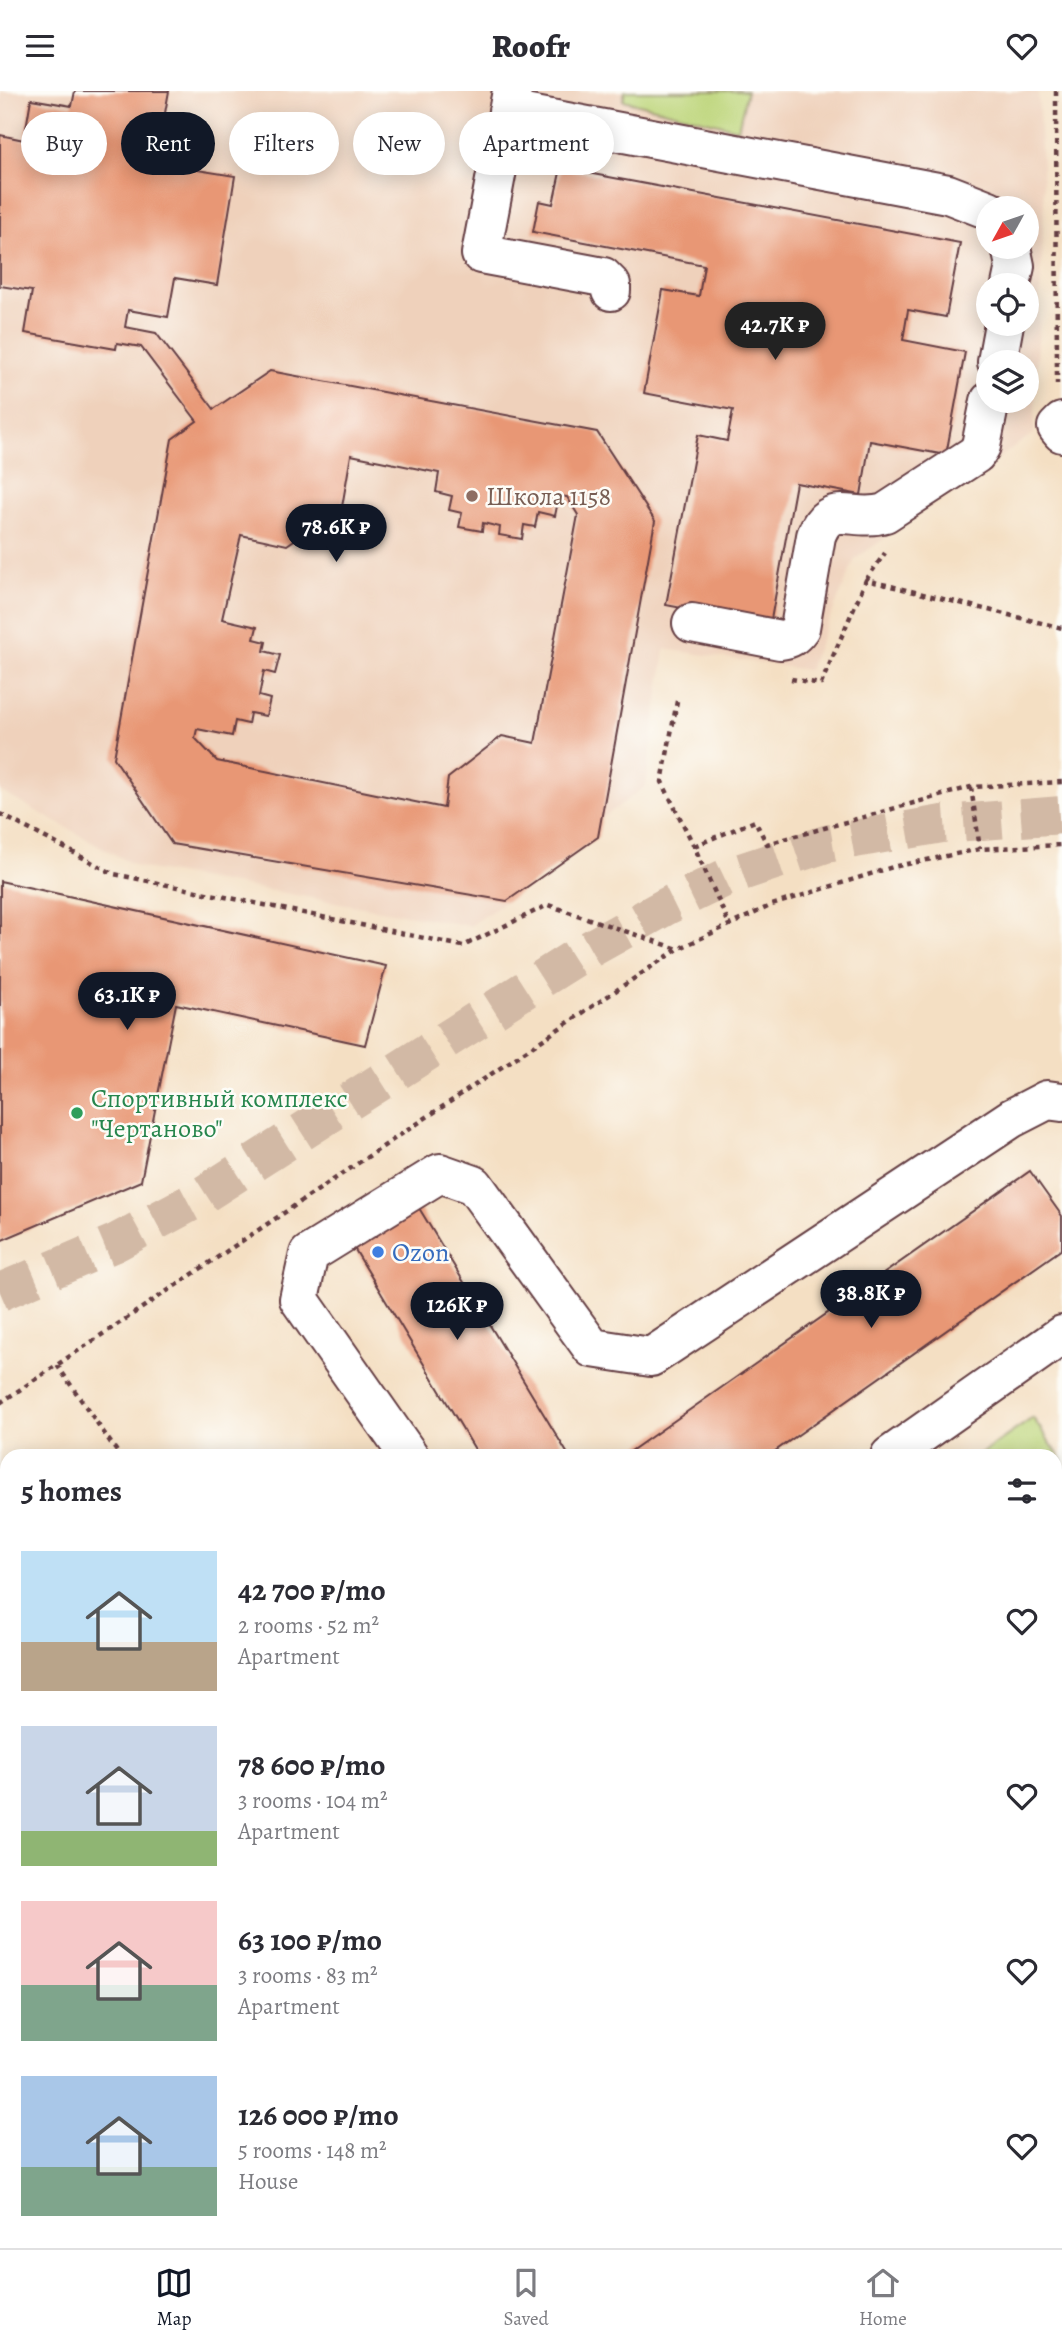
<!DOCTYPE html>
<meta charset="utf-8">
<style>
:root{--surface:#fff;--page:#f7f7f7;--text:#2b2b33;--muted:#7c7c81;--line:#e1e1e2;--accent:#111827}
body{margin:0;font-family:Alegreya,serif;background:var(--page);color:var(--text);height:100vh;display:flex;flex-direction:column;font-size:26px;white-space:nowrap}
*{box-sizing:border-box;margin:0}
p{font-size:23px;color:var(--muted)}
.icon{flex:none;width:38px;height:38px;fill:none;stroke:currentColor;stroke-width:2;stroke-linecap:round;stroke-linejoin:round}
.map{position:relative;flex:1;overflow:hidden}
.details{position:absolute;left:0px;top:1358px;width:1062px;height:800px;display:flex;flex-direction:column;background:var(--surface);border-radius:21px 21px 0 0;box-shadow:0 4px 18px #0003}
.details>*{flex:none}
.banner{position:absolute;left:21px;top:21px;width:700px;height:63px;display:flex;gap:14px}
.needle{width:46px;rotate:230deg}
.fabs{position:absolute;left:976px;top:105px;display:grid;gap:14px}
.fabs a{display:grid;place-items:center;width:63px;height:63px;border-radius:50%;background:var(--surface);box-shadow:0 4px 18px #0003;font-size:35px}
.price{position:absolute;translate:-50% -60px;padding:0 16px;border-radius:24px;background:var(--accent);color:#fff;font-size:23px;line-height:46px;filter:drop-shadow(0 2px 4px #0008)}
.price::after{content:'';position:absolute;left:50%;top:42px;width:21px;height:16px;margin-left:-10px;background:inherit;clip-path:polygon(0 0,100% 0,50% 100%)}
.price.current{background:#222;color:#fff}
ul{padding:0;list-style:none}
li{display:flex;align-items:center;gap:21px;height:175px;padding:0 21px}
li span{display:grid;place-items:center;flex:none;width:196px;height:140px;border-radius:0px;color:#555}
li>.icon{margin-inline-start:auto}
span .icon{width:84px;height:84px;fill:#fffc;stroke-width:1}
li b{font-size:30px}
h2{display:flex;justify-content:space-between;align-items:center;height:84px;padding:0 21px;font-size:30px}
.tag{padding:0 24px;border-radius:32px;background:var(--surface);box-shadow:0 4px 18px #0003;font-size:24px;line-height:63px}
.tag.current{background:var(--accent);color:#fff}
header{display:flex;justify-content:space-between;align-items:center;height:91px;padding:0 21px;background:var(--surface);font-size:32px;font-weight:800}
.tabs{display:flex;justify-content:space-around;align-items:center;height:98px;border-top:2px solid var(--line);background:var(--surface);font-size:19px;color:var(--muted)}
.tabs a{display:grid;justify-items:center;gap:4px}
.tabs .current{color:var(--accent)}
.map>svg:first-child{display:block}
.built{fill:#efd1bb;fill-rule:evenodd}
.green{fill:#bed67b;stroke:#847a53;stroke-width:2}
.building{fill:#e89774;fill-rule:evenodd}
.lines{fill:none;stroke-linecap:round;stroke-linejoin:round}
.minor-tunnel{stroke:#d2b9a5;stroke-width:38;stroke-dasharray:38 19;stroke-linecap:butt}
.minor-casing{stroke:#643c42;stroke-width:42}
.path{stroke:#643c42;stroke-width:4.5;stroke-dasharray:5 5;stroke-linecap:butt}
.minor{stroke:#fff;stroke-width:38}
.education-dot{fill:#8d6e63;stroke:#fdfcf7;stroke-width:2.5}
.leisure-dot{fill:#2e9e5b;stroke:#fdfcf7;stroke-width:2.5}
.shop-dot{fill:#3f7fe0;stroke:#fdfcf7;stroke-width:2.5}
.labels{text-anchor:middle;stroke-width:5;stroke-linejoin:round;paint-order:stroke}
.education-label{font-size:26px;fill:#785e54;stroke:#fdfcf7;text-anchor:start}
.leisure-label{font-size:26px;fill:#27864d;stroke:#fdfcf7;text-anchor:start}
.shop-label{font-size:26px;fill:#366cbe;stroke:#fdfcf7;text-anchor:start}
</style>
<header><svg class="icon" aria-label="menu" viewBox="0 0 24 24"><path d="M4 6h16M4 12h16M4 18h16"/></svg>Roofr<svg class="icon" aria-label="heart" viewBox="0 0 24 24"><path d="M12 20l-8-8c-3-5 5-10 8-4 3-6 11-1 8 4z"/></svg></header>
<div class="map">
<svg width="1062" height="2157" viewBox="0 0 1062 2157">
<rect width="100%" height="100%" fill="#fdfcf7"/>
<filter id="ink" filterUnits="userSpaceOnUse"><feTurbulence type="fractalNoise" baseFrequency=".0143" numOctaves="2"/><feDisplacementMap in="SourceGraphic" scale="14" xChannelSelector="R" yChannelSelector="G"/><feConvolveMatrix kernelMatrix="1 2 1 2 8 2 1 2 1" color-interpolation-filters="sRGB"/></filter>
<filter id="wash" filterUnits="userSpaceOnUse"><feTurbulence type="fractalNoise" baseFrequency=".00686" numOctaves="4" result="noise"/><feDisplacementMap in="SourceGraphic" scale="28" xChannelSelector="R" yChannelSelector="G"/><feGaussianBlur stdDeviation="1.57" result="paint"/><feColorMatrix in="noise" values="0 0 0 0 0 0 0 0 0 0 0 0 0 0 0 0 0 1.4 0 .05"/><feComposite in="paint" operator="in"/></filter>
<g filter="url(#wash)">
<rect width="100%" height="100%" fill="#f4dfc3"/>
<path class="built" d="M0,0h1038l6,116 -10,226 -179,126 -47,111 -143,-21 -19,137 -45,33 -3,18 -128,89 -332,-59 -138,-76zM989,117h38v39h-38zM989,194h38v39h-38zM989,271h38v39h-38z
M1055,1721l7,1v371l-7,5z
M395,2151h586l-8,6h-574z"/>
<path class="green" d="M625,0h122l-9,38 -115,-29z
M1033,1327l29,42v270l-7,-10v-264h-77z"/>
<g id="blocks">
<path class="building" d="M75,0h94l-6,33 40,7 -6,39 38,6 -18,109 -42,-7 -7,39 -40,-7 -3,17 31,6 58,76 56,-38 327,61 58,89 -57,316 -91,64 -335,-57 -58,-86 58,-319 25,-18 -56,-74 -24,-4 -1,6 -91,-16 7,-42 -32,-5v-151l24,5 7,-41 41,7zM351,364l88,18 -3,19 16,4 -3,14 13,3 -3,14 23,4 1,-8 17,4 -1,8 23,4 2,-14 11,2 3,-15 17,4 4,-20 8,1 11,18 -43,228 -33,-7 -54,42 -4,30 -227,-47 -22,-23 2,-9 35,7 3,-15 13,3 2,-11 16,3 4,-17 -11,-3 5,-25 11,3 5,-19 -16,-4 2,-9 -12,-3 3,-12 -35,-8 19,-84 46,10 55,-38z
M561,77l399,75 -14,74 -38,-7 -5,30 62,12 -19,103 -76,-14 -9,54 -65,-12 -26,142 -104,-20 32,-170 29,6 6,-31 -89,-17 19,-103 36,6 5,-31 -171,-33 6,-31 14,3z
M0,790l386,85 -21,79 -189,-41 -35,177 -141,60z
M1030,1080l32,45v33l-294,207h-144z
M419,1117l150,248h-90l-125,-208z
M1055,1795l7,9v44l-7,5z
M1055,1939l7,9v44l-7,5z
M0,1981l7,11v112l-7,-10z
M39,2151h76l5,6h-77z"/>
</g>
</g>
<g filter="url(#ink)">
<use href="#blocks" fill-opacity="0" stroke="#643c42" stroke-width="2"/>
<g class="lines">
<path class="minor-tunnel" d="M0,1201l115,-49 77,-41 389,-248 86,-48 62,-30 97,-32 116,-20 120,-9"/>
<defs>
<path id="minor" d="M512,0l-31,163 122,23 8,8v6
M508,20l440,83 41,16
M1011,194l4,-19 -4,-19
M997,271l7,-38
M1062,331l-5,5 5,6
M692,532l88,17c10,-1 14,-4 20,-12l16,-92c14,-38 37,-13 69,-23l91,-59 5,-8 9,-45
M409,1365l-110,-157 10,-45 131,-81 34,12 118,163 59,9 361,-239 35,-18 15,2
M890,1365l172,-121
M0,1883l7,10
M183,2151l5,6
M257,2151l3,6"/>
</defs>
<use href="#minor" class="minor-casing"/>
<path class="path" d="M1056,0l1,293
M866,489l19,-27
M791,588l30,5 45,-104 196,48
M677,610l-15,81 32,64 35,78
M971,696l9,62
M0,723l114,60 349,72 85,-41 130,44
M694,755l61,-25 12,23 204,-57 91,-5
M57,1274l63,91
M0,1312l678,-454 94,-44 121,-38 87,-18 82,-4
M0,1534l7,2
M1055,1698l7,1
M0,1737l7,-5"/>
<use href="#minor" class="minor"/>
</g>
</g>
<circle class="education-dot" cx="472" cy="405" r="7"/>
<circle class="leisure-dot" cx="77" cy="1022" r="7"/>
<circle class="shop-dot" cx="378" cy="1161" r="7"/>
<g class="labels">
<g class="education-label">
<text x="486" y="414">Школа 1158</text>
</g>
<g class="leisure-label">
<text x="91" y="1016">Спортивный комплекс<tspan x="91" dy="30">"Чертаново"</tspan></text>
</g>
<g class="shop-label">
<text x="392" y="1170">Ozon</text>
</g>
</g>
</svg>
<div class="fabs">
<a><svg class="needle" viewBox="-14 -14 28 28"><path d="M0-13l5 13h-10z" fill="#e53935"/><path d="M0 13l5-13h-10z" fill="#7c7c81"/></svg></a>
<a><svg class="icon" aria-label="locate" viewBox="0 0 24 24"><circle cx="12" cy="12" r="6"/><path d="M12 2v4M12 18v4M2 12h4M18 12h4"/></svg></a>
<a><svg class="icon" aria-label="layers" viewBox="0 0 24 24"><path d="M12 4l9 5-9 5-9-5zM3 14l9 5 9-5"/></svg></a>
</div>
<b class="price current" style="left:775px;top:271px">42.7K ₽</b>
<b class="price" style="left:336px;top:473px">78.6K ₽</b>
<b class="price" style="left:127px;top:941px">63.1K ₽</b>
<b class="price" style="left:871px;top:1239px">38.8K ₽</b>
<b class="price" style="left:457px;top:1251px">126K ₽</b>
<div class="banner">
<a class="tag">Buy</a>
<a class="tag current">Rent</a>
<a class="tag">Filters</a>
<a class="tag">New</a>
<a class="tag">Apartment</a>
</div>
<section class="details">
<h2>5 homes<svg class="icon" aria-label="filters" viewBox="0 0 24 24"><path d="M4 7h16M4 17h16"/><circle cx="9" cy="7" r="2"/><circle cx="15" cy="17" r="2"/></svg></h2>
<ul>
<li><span style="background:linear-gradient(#bfe0f5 65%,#b9a48a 0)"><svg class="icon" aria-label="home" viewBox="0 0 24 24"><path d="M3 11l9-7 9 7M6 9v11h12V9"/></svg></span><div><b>42 700 ₽/mo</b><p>2 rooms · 52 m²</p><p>Apartment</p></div><svg class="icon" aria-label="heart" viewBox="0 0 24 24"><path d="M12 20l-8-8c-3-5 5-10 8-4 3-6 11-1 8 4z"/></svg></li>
<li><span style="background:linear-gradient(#c9d6e8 75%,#8fb573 0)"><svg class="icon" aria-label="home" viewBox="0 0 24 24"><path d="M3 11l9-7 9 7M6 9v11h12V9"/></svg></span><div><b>78 600 ₽/mo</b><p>3 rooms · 104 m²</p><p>Apartment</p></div><svg class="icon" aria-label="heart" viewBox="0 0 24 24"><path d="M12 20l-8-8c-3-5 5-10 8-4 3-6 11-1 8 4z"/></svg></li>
<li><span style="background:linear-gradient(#f6c9c9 60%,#7fa58c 0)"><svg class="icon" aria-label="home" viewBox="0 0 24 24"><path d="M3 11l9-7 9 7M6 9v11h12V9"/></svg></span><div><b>63 100 ₽/mo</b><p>3 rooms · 83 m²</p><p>Apartment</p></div><svg class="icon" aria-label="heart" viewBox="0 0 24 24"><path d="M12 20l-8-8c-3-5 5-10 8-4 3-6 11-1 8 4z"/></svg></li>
<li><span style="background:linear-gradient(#a9c7e8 65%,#7fa58c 0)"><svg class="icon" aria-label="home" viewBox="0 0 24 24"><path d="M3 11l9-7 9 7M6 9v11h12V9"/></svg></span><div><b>126 000 ₽/mo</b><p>5 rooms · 148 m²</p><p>House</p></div><svg class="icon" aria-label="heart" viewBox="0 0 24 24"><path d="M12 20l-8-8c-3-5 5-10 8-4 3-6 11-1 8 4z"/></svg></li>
</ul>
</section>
</div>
<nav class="tabs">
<a class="current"><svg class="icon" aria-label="map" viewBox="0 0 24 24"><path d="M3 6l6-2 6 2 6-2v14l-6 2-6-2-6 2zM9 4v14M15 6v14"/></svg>Map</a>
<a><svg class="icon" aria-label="saved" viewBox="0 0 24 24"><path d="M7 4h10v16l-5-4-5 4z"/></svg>Saved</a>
<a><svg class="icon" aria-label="home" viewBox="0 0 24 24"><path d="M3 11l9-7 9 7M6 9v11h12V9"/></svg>Home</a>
</nav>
